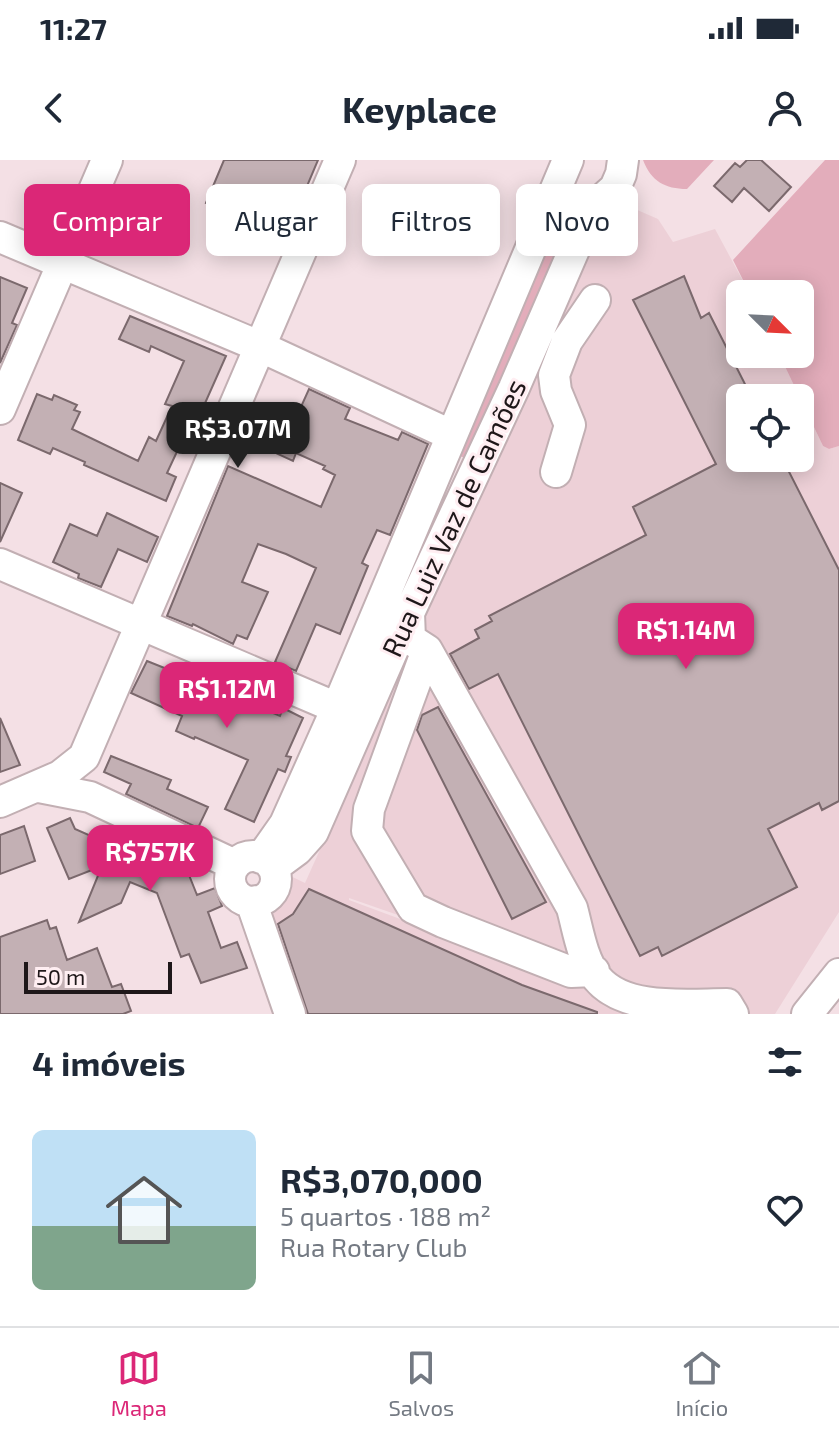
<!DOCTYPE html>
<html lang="pt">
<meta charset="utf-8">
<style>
:root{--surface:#fff;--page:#f6f6f7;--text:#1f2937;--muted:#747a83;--line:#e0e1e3;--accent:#db2777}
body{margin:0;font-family:"Exo 2",sans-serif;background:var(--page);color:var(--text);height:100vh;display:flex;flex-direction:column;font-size:30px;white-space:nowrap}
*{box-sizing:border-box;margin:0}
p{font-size:26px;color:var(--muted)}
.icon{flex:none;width:44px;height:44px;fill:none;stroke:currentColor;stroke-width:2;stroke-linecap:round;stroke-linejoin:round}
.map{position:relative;height:854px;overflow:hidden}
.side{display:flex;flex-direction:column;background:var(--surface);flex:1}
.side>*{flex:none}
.banner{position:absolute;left:24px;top:24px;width:792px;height:72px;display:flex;gap:16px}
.needle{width:52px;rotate:114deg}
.tools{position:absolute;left:726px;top:120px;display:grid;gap:16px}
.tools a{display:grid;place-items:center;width:88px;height:88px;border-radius:12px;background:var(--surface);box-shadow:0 4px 20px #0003;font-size:40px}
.scale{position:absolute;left:24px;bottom:20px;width:148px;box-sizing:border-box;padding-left:8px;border:4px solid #1e1719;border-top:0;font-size:22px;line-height:28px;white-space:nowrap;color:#1e1719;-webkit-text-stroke:6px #ffeef2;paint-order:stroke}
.price{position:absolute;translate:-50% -68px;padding:0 18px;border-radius:16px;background:var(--accent);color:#fff;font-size:26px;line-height:52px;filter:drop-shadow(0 2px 4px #0008)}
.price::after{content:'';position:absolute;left:50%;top:48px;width:24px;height:18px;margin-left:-12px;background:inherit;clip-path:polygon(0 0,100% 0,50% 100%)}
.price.selected{background:#222;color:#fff}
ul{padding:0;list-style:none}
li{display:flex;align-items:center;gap:24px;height:200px;padding:0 32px}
li span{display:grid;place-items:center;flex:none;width:224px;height:160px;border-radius:12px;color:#555}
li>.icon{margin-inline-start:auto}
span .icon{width:96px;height:96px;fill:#fffc;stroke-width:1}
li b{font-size:34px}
h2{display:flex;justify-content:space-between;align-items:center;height:96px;padding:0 32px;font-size:34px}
.chip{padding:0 28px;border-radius:12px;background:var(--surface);box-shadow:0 4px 20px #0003;font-size:28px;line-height:72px}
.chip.selected{background:var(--accent);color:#fff}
.status{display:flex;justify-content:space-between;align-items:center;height:56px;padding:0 40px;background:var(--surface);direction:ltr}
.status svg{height:22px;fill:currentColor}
header{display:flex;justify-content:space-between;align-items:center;height:104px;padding:0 32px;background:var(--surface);font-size:36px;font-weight:700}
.tab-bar{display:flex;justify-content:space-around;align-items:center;height:112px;border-top:2px solid var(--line);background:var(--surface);font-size:22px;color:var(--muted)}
.tab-bar a{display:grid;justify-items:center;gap:4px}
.tab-bar .selected{color:var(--accent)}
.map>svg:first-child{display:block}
.built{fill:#edd0d7;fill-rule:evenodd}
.green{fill:#e3adbb}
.building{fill:#c3b0b4;stroke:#7b696d;stroke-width:2}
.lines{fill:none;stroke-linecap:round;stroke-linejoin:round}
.minor-casing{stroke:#c2afb3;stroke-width:34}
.minor{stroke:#fff;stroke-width:30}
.labels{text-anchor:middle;stroke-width:6;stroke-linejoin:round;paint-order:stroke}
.street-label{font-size:28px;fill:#1e1719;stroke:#ffeef2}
</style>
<div class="status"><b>11:27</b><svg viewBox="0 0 49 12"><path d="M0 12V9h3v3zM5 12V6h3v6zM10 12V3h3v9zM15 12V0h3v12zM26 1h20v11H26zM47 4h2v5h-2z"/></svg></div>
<header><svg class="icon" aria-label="back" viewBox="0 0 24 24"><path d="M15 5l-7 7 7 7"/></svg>Keyplace<svg class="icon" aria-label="person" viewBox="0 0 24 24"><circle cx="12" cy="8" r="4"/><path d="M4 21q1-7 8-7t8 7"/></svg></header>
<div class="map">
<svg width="839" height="854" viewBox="0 0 839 854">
<rect width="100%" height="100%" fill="#f4e0e5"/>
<path class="built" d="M635,49l23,10 15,23 42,-13 35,65h-10v60h39l21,44h-60v60h60v-60l23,48 6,3 10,-3v466l-64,102h-475l-30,-87 -1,-27 13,-28 23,11 296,-658 9,-9 12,-5zM349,738l178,62 83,37 -261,-97z"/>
<path class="green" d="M643,0h71l-27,29c-22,0 -36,-8 -44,-29z
M825,0h14v286l-10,3 -6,-3 -44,-92h21v-60h-50l-17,-34z
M569,29l21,15 -124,254 -7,-2z"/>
<path class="building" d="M224,0h94l-32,76 -80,-33z
M747,0h14l30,27 -22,24 -25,-23 -12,14 -18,-16 21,-23 5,4z
M684,116l17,42 8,-5 43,85h-12v60h42l57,112v231l-17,9 -3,-7 -51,26 29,58 -135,69 -4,-9 -18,9 -142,-282 -29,15 -19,-35 29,-16 -4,-8 17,-9 -3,-5 157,-81 -13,-28 83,-43 -83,-164z
M0,117l27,11 -15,35 5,2 -17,38z
M130,156l96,40 -40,90 -5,-3 -14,30 9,4 -10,24 -82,-36 1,-3 -32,-14 -3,6 -32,-14 19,-46 15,6 2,-5 23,10 -3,5 6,2 -8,17 66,32 11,-24 7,4 16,-35 -7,-2 19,-43 -33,-15 -2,6 -30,-13z
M309,229l41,19 -5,11 53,21 4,-8 26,12 -38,91 -13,-5 -15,33 6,3 -28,68 -24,-10 -20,47 -21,-9 41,-94 -30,-14 -28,-10 -16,38 26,10 -21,47 -10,-4 -4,9 -40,-20 -1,2 -25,-10 61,-150 93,41 14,-32 -12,-6 2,-3 -29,-13 -3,8 -52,-24 7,-17 39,18z
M0,323l22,10 -22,49z
M107,353l51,24 -11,25 -29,-13 -17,38 -23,-9 1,-4 -26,-12 17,-38 27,12z
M147,501l50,20 -5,11 30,12 9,-21 25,11 -4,10 28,12 3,-8 20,10 -17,38 5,1 -6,15 -7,-3 -24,53 -29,-13 23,-49 -53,-23 -1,2 -18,-8 6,-15 -51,-23z
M438,547l108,195 -34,17 -95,-189 5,-15z
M0,558l20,47 -20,7z
M111,596l60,24 -4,9 41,18 -10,21 -72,-34 5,-10 -27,-12z
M70,658l5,11 36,16 6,-14 30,13 -3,6 32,14 2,-5 15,7 -4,9 8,20 18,-7 7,18 -14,6 13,36 16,-6 10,26 -46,15 -12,-29 -8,3 -24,-64 -27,-11 -9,21 -42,19 23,-56 -33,13 -22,-51z
M24,666l11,35 -35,13v-39z
M309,729l213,96 75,27v2h-289l-30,-90 15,-10z
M47,760l3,9 6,-2 11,33 30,-12 15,39 9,-3 10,27 -8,3h-123v-77z"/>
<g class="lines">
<defs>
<path id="minor" d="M0,77l261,110 190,88
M0,249l107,-249
M556,312l14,-47 -14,-34 -2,-16 13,-34 28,-41
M0,404l337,144
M409,453l1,26 17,11 145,258c6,22 10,51 25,70 28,34 91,26 130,26l6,10
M427,490l-58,159 -2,22 46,77 30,14 128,50 23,-1
M39,627l51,10 145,68
M0,642l60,-26 24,-19 256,-597
M230 719a23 23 0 1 1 46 0a23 23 0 1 1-46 0Z
M261,698l24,-34 52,-116 231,-548
M274,707l23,-17 16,-18 96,-219 105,-225 63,-145 28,-46 10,-9 6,-14 2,-14
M257,741l-3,9 36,104
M807,854l32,-40"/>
</defs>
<use href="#minor" class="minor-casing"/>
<use href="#minor" class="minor"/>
</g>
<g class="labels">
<g class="street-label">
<text transform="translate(454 358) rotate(-65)" y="10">Rua Luiz Vaz de Camões</text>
</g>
</g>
</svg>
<div class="tools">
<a><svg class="needle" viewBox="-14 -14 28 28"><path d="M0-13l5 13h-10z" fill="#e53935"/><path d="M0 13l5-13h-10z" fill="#747a83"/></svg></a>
<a><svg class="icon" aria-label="locate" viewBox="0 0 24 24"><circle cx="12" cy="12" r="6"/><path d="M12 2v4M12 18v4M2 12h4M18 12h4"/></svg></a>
</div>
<div class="scale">50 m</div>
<b class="price selected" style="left:238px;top:310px">R$3.07M</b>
<b class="price" style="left:686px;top:511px">R$1.14M</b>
<b class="price" style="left:227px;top:570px">R$1.12M</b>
<b class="price" style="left:150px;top:733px">R$757K</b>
<div class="banner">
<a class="chip selected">Comprar</a>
<a class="chip">Alugar</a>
<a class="chip">Filtros</a>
<a class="chip">Novo</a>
</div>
</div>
<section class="side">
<h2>4 imóveis<svg class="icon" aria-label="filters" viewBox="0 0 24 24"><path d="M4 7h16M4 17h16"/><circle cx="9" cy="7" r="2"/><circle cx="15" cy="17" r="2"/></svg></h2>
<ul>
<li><span style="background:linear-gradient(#bfe0f5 60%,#7fa58c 0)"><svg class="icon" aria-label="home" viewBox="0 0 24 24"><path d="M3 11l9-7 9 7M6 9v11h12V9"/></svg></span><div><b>R$3,070,000</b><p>5 quartos · 188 m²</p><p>Rua Rotary Club</p></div><svg class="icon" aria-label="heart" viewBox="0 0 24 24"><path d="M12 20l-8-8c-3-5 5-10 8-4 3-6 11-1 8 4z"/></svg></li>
</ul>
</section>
<nav class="tab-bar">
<a class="selected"><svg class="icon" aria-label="map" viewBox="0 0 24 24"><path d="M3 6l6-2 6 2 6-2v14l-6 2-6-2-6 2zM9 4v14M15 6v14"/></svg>Mapa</a>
<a><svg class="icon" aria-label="saved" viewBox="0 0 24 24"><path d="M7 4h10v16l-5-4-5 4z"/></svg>Salvos</a>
<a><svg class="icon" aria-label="home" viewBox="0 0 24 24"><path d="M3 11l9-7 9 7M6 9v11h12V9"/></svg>Início</a>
</nav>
